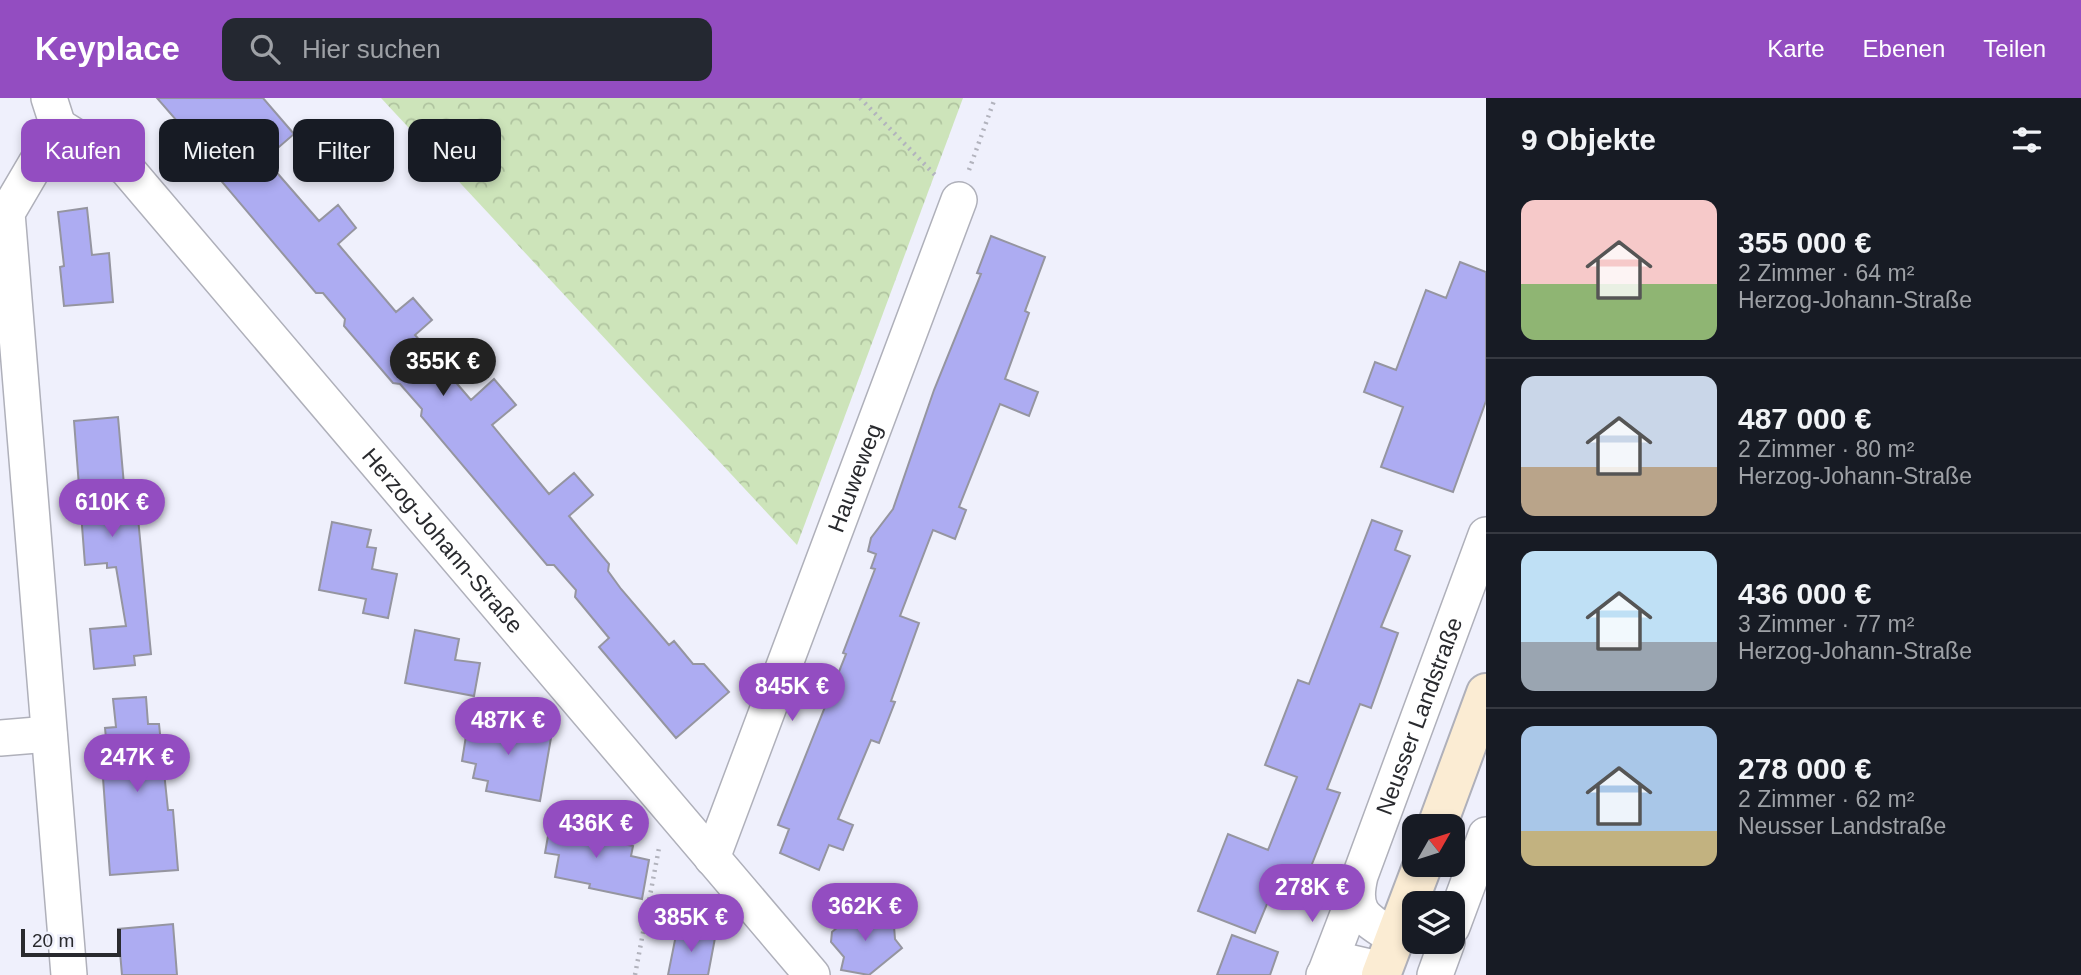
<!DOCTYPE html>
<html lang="de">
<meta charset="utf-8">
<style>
:root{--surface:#171b24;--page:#242831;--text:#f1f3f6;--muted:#9ea1a6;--line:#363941;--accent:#934dc1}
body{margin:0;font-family:Helvetica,sans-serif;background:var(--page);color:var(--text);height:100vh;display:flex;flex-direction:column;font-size:26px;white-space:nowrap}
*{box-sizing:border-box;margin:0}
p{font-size:23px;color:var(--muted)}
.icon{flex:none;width:38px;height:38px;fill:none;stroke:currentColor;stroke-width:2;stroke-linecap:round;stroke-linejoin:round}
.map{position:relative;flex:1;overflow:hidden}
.details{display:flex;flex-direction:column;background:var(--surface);width:595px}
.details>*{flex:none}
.guide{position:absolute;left:21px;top:21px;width:665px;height:63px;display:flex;gap:14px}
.needle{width:46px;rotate:51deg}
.tools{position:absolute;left:1402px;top:716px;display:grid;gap:14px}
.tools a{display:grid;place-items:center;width:63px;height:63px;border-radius:14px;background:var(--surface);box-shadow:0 4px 10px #0003;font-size:35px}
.scale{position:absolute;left:21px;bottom:18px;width:100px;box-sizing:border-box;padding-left:7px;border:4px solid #292a2e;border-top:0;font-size:19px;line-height:24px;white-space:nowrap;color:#292a2e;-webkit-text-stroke:5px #eff0fc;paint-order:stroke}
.price{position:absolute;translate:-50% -60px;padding:0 16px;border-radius:24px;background:var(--accent);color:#fff;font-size:23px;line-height:46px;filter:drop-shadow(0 2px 4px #0008)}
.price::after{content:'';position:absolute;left:50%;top:42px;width:21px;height:16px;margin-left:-10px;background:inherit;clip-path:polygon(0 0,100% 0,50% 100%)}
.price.on{background:#222;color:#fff}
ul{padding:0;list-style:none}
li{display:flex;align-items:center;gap:21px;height:175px;padding:0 35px}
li+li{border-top:2px solid var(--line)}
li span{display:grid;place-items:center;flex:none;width:196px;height:140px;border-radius:14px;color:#555}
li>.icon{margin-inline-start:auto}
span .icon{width:84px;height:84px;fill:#fffc;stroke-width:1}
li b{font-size:30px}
h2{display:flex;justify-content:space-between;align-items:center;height:84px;padding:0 35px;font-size:30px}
.tag{padding:0 24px;border-radius:14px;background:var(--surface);box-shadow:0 4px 10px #0003;font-size:24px;line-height:63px}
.tag.on{background:var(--accent);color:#fff}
header{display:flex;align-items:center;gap:42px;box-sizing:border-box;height:98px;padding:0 35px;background:var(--accent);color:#fff}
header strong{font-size:33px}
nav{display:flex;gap:38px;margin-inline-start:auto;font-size:24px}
.search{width:490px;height:63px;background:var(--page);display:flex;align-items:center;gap:18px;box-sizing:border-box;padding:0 24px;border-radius:14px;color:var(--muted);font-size:26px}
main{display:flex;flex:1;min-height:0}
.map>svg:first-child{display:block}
.forest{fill:url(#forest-crowns)}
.building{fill:#adacf2;stroke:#9595a0;stroke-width:2}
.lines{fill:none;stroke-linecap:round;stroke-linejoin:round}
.minor-casing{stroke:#afb0ba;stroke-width:38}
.secondary-casing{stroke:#afb0ba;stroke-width:42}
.path{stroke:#b2b3bd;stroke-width:4.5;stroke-dasharray:2 5;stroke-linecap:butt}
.minor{stroke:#fff;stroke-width:35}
.secondary{stroke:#fbecd3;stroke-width:38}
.labels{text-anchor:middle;stroke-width:6;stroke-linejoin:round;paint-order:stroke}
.street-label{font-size:23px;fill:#292a2e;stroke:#eff0fc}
</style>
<header>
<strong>Keyplace</strong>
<div class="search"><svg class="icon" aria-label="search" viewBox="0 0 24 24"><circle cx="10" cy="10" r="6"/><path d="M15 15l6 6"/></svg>Hier suchen</div>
<nav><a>Karte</a><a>Ebenen</a><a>Teilen</a></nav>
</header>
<main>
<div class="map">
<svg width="1486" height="877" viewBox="0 0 1486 877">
<defs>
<pattern id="forest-crowns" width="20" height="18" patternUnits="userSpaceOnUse" patternTransform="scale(1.75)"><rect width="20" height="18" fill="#cde4ba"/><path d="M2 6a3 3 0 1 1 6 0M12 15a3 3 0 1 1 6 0" fill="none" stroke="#b0c4a0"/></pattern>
</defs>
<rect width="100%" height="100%" fill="#eff0fc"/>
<path class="forest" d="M381,0h582l-166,447z"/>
<path class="building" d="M157,0h106l31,36 -29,25 54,62 19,-16 18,23 -18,16 58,68 17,-14 19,22 -17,15 56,65 23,-21 22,26 -24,20 57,69 25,-21 19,22 -24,21 40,48 -1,7 13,18 48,56 5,-4 19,23h11l25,28 -53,46 -77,-91 10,-9 -34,-41 1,-7 -22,-25h-7l-126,-149 1,-7 -22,-25 -7,-1 -49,-57 1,-7 -22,-26h-7l-126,-149 1,-7z
M87,110l5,47 17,-2 4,49 -49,4 -4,-39 4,-1 -6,-54z
M991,138l54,21 -20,54 4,2 -24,66 33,13 -9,24 -29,-12 -41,103 7,3 -11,29 -22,-9 -33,86 19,7 -28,78 4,1 -16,41 -8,-3 -33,79 15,6 -10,25 -14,-5 -10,25 -39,-17 9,-24 -11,-4 68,-171 -3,-1 32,-84 -4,-1 5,-14 -8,-3 3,-13 22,-29 41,-119 47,-116 -4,-1z
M1460,164l26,10v129l-33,91 -72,-25 22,-60 -39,-15 11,-30 21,8 30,-80 20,8z
M118,319l6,68 4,-1 1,16h5l4,18 13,136 -17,2 1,9 -41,4 -4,-40 36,-3 -10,-59 -9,1v-5l-22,2 -11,-144z
M1372,422l30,11 -7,19 15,6 -29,71 17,6 -27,75 -11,-4 -33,85 13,4 -43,109 -25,-10 -17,41 -57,-22 30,-77 40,16 29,-73 -32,-12 33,-85 11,4z
M332,424l39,8 -4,17 9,1 -4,21 25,5 -9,44 -25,-5 3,-14 -47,-9z
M415,532l44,9 -4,21 25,3 -6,33 -69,-13z
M146,599l2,27h11l9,86h5l5,60 -68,5 -9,-125 6,-1 -2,-21 11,-1 -3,-28z
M469,619l83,15 -12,69 -54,-10 2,-10 -15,-3 3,-14 -14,-3z
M551,721l49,9 -2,11 35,7 -2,10 18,4 -7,39 -53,-11 1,-4 -35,-7 4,-22 -14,-2z
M859,811l11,1 12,14 12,2 1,13 7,9 -33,27 -28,-5 3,-13 -13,-15 1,-10z
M173,826l4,51h-55l-4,-46z
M677,832l38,8 -7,37h-40z
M1232,837l46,17 -8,23h-53z"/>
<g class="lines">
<defs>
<g id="minor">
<path d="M49,0l9,28 -51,87 62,762"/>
<path id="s1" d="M58,28l68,42 686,807"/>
<path d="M0,640l49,-4"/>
<path id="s2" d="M712,760l247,-658"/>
<path d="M1452,829l34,-92"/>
<path id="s3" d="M1395,840c-29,-19 -44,-24 -35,-62l126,-341"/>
<path d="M1325,876l30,-78"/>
<path d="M1324,877l24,-13 35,8"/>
<path d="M1435,877l12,-33"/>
</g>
<path id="secondary" d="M1437,728l49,-133
M1381,877l42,-111"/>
</defs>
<use href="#minor" class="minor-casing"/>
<use href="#secondary" class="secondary-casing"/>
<path class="path" d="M860,0l76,78
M969,72l26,-72
M635,877l24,-127"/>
<use href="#minor" class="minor"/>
<use href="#secondary" class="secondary"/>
</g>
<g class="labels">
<g class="street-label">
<text dy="8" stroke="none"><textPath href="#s2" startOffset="406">Hauweweg</textPath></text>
<text dy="8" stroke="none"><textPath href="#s1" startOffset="569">Herzog-Johann-Straße</textPath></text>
<text dy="8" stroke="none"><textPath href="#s3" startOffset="250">Neusser Landstraße</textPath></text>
</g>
</g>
</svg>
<div class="tools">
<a><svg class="needle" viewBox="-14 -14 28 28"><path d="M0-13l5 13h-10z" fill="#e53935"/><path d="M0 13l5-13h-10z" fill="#9ea1a6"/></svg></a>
<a><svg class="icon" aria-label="layers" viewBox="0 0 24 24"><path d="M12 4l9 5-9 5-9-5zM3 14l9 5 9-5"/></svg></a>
</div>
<div class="scale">20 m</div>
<b class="price on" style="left:443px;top:300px">355K €</b>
<b class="price" style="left:112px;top:441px">610K €</b>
<b class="price" style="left:792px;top:625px">845K €</b>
<b class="price" style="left:508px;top:659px">487K €</b>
<b class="price" style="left:137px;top:696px">247K €</b>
<b class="price" style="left:596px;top:762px">436K €</b>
<b class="price" style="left:1312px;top:826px">278K €</b>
<b class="price" style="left:865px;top:845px">362K €</b>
<b class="price" style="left:691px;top:856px">385K €</b>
<div class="guide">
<a class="tag on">Kaufen</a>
<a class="tag">Mieten</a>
<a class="tag">Filter</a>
<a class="tag">Neu</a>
</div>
</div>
<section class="details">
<h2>9 Objekte<svg class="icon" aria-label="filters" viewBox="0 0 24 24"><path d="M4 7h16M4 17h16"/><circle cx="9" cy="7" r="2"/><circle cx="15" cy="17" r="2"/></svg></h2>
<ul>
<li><span style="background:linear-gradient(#f6c9c9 60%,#8fb573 0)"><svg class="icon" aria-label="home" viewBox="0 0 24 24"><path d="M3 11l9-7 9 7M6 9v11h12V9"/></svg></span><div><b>355 000 €</b><p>2 Zimmer · 64 m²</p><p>Herzog-Johann-Straße</p></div></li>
<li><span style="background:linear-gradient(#c9d6e8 65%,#b9a48a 0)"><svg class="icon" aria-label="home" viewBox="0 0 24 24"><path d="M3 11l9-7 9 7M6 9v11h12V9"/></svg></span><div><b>487 000 €</b><p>2 Zimmer · 80 m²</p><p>Herzog-Johann-Straße</p></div></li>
<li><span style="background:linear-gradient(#bfe0f5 65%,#9aa5b1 0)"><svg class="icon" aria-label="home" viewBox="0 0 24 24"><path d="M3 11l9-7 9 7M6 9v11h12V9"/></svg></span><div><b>436 000 €</b><p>3 Zimmer · 77 m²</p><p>Herzog-Johann-Straße</p></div></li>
<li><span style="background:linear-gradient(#a9c7e8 75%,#c2b280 0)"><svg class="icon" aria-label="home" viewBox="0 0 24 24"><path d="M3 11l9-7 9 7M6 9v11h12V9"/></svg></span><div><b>278 000 €</b><p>2 Zimmer · 62 m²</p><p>Neusser Landstraße</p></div></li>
</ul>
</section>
</main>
